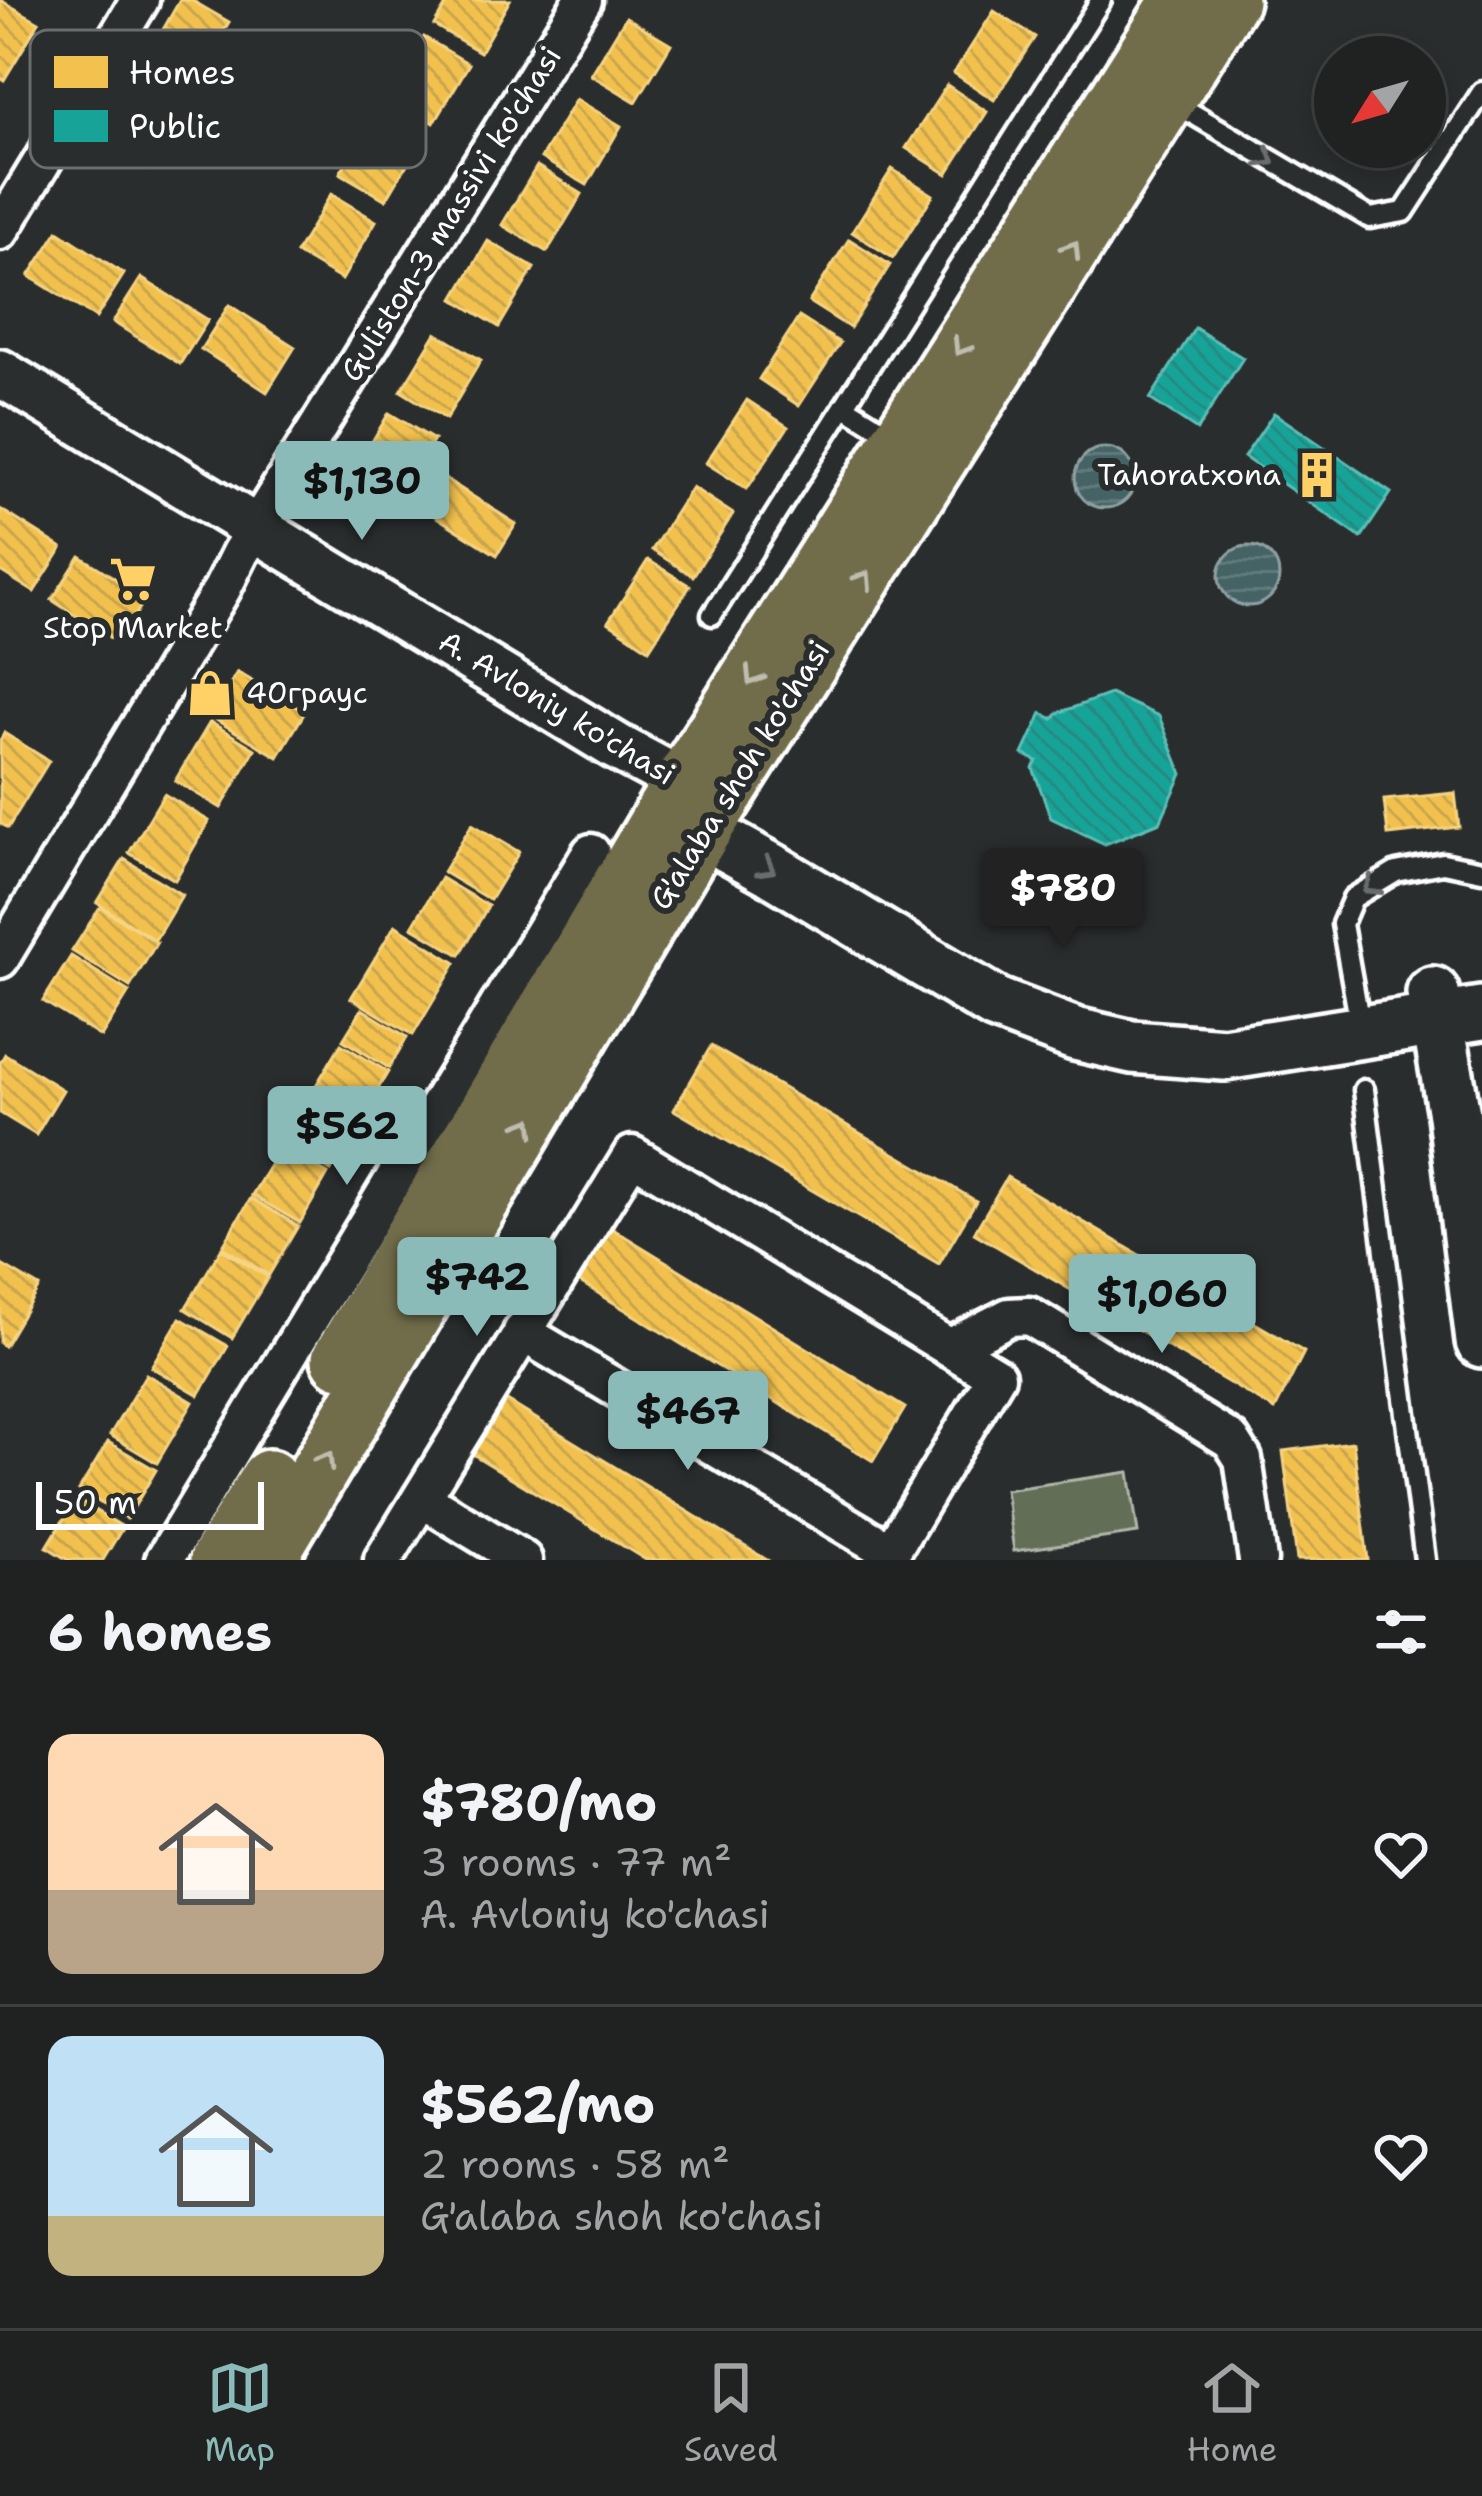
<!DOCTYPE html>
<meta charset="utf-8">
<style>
:root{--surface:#202222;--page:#2d2f2f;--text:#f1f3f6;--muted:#a2a4a5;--line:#3d3f40;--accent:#8bbbb9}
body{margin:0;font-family:"Shantell Sans",sans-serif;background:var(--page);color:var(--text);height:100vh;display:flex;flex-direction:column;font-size:45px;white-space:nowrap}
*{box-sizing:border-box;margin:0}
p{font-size:39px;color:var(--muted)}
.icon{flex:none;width:66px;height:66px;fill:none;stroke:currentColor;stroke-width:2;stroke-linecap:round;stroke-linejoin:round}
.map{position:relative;height:1560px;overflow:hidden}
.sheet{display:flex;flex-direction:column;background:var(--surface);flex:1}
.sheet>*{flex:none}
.needle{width:78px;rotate:233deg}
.fabs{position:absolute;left:1314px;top:36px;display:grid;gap:24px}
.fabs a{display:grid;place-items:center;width:132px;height:132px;border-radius:50%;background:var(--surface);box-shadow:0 6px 18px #0003,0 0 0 3px var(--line);font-size:60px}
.scale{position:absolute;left:36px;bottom:30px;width:228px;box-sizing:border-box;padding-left:12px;border:6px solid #fff;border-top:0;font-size:33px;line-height:42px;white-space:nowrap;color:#fff;-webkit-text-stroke:9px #2a2d2e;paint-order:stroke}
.price{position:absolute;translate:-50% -102px;padding:0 27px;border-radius:12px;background:var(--accent);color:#111;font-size:39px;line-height:78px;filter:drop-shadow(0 3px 6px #0008)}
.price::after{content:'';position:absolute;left:50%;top:72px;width:36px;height:27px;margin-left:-18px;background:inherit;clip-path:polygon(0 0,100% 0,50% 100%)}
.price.active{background:#222;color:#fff}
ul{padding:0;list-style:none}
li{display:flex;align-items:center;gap:36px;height:300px;padding:0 48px}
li+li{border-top:3px solid var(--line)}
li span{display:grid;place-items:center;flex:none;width:336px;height:240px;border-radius:24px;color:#555}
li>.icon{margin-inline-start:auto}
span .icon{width:144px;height:144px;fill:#fffc;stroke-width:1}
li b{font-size:51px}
h2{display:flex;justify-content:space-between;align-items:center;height:144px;padding:0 48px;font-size:51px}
.tabs{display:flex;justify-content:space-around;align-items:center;height:168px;border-top:3px solid var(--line);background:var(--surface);font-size:33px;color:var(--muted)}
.tabs a{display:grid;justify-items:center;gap:6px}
.tabs .active{color:var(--accent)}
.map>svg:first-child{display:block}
.park{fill:#636e56;stroke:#b1b6aa;stroke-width:3}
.water{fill:url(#water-rules);stroke:#8fa1a3;stroke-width:3}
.homes{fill:url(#homes-back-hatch);stroke:#f6d483;stroke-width:3}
.public{fill:url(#public-back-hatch);stroke:#5dbfb7;stroke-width:3}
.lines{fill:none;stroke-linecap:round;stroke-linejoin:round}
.service-casing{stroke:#fff;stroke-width:27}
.minor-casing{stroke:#fff;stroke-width:45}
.tertiary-casing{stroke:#fff;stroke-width:54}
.secondary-casing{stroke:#fff;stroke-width:60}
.primary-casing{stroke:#fff;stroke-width:66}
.service{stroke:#2a2d2e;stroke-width:18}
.minor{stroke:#2a2d2e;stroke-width:36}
.tertiary{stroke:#2a2d2e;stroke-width:45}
.secondary{stroke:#2a2d2e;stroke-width:51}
.primary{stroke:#716d4b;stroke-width:57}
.oneway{stroke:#6a6c6d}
.oneway2{stroke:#bfbdae}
.labels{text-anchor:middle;stroke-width:12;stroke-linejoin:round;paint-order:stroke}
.street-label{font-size:30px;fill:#fff;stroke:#2a2d2e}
.poi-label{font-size:30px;fill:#fff;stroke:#2a2d2e;text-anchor:end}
.key{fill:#2a2d2e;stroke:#6a6c6d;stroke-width:3}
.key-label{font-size:33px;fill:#fff}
</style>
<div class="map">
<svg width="1482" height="1560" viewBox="0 0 1482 1560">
<defs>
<pattern id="water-rules" width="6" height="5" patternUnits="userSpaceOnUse" patternTransform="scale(3)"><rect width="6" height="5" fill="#456365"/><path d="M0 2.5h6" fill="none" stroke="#617a7c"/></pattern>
<pattern id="homes-back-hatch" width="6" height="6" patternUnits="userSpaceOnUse" patternTransform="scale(3)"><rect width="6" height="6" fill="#f2c14e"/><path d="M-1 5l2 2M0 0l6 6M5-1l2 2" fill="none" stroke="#c8a44e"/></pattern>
<pattern id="public-back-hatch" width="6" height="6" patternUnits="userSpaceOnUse" patternTransform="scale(3)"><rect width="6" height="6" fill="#17a398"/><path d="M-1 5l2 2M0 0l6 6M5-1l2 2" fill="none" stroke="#278981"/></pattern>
</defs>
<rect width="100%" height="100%" fill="#2a2d2e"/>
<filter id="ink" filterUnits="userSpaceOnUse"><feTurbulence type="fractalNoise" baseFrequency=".00833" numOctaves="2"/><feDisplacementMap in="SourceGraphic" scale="24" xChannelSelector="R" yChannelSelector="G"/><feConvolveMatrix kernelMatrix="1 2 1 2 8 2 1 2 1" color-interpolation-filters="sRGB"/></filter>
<g filter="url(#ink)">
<path class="park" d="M1129,1472l9,61 -124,18 -9,-61z"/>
<path class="water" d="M1075 478a30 30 0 1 1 60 0a30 30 0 1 1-60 0Z
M1219 576a30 30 0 1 1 60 0a30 30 0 1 1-60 0Z"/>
<path class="homes" d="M0,0l39,22 -35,58 -4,-2z
M180,0h11l38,22 -35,59 -45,-27z
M449,0h61l-30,52 -46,-27z
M994,11l41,26 -41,63 -40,-27z
M626,17l45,27 -35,58 -45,-27z
M424,37l45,27 -35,59 -45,-28z
M136,85l46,27 -35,58 -45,-27z
M947,85l40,27 -40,62 -41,-26z
M576,99l45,27 -34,59 -46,-27z
M375,115l45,27 -34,58 -46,-27z
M537,166l45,28 -35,58 -45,-27z
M892,169l41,26 -40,63 -41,-26z
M331,194l45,27 -34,59 -46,-27z
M58,231l66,43 -28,44 -67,-42z
M849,239l41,26 -40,63 -41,-26z
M488,241l46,27 -35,59 -45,-28z
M141,278l67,42 -28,44 -67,-42z
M229,305l66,42 -28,45 -66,-43z
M799,317l41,26 -41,63 -40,-27z
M436,333l45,27 -35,59 -45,-28z
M747,400l41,27 -41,62 -41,-26z
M389,413l45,27 -34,59 -46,-27z
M441,476l75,48 -19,31 -75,-47z
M692,487l41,27 -40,62 -41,-26z
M0,509l62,39 -28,44 -34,-21z
M80,556l66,42 -28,45 -66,-43z
M648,560l42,26 -41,63 -41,-27z
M237,672l68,40 -27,45 -67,-40z
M210,722l45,27 -34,59 -46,-27z
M4,733l45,28 -41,67 -8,-5v-82z
M1455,793l4,34 -71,8 -4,-35z
M164,794l45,27 -34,59 -46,-27z
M472,824l47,28 -29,48 -47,-28z
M124,859l58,36 -27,45 -58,-37z
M441,878l47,28 -28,49 -48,-28z
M100,907l57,35 -27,45 -58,-36z
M395,925l61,38 -43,72 -62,-37z
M71,956l58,36 -28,45 -58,-36z
M362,1009l45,28 -18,31 -46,-28z
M341,1044l47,28 -29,49 -47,-29z
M711,1046l265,155 -37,63 -265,-154z
M5,1054l58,36 -27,45 -36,-22v-50z
M312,1094l47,28 -28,49 -48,-28z
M281,1147l47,27 -28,49 -48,-28z
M1007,1177l297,175 -29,58 -301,-177z
M251,1198l47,28 -29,49 -47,-28z
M608,1226l297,182 -32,53 -298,-182z
M221,1249l47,28 -36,61 -47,-29z
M0,1264l39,23 -35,59 -4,-3z
M180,1318l48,28 -29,49 -48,-28z
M146,1374l47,28 -36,61 -47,-28z
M499,1396l268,164h-121l-180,-110z
M108,1442l48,28 -29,49 -48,-29z
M1353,1442l15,118h-71l-14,-109z
M76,1499l47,28 -20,33h-35l-21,-13z"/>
<path class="public" d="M1195,328l48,30 -46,72 -47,-31z
M1274,413l117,80 -30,45 -117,-81z
M1110,694l49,22 23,58 -22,48 -55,22 -54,-26 -18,-50 4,-7 -14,-7 19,-41 11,6 5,-6z"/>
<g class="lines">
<defs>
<path id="service" d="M1171,101l199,117 34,-6 78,-120
M844,406l53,33
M712,615l389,-615
M1357,1008l-15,-84 11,-26 43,-26 47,-9 39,8
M1364,1090l61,470"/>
<path id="minor" d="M0,231l140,-231
M0,959l222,-370 18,-36 343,-553
M522,1332l369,220
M949,1348l60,-31 20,-1 202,124 12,19 15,101
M421,1498l102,62
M164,1560l427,-707
M383,1560l249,-405 364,221 -110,184"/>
<path id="tertiary" d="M0,373l617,374 67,36"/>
<path id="secondary" d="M669,813l103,57 224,134 79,30 57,13 92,7 258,-41
M1433,993l21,122 28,226"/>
<path id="primary" d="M341,1359l324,-548 516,-811
M219,1560l50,-81
M266,1560l435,-728 528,-832"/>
</defs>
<use href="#service" class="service-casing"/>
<use href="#minor" class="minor-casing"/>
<use href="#tertiary" class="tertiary-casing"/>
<use href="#secondary" class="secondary-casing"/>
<use href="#primary" class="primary-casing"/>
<use href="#service" class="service"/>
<use href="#minor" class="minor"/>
<use href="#tertiary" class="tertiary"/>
<use href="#secondary" class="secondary"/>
<use href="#primary" class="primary"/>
</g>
<defs><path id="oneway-chevron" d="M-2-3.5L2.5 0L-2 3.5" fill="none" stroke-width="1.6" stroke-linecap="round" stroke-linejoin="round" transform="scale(3)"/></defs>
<g class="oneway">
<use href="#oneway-chevron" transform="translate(1267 159) rotate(30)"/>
<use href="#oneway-chevron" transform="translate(767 868) rotate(30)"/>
<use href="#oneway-chevron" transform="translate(1371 887) rotate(148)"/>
</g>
<g class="oneway2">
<use href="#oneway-chevron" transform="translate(1072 249) rotate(-58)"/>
<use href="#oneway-chevron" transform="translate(961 347) rotate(122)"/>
<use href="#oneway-chevron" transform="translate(864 579) rotate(-57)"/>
<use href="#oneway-chevron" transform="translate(753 677) rotate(122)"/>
<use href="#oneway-chevron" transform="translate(527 1126) rotate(-59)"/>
<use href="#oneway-chevron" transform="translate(326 1460) rotate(-59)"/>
</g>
</g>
<defs>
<symbol id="building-bare" viewBox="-9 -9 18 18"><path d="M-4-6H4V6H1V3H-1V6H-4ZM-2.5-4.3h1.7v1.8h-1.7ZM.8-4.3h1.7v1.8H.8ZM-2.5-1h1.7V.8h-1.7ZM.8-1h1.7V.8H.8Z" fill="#ffd166" stroke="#2a2d2e" stroke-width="2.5" paint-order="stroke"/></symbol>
<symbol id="supermarket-bare" viewBox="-9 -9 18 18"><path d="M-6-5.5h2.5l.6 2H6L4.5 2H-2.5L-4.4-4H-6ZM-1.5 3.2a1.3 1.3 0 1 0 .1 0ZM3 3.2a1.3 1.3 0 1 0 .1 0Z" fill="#ffd166" stroke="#2a2d2e" stroke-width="2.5" paint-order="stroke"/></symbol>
<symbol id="shop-bare" viewBox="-9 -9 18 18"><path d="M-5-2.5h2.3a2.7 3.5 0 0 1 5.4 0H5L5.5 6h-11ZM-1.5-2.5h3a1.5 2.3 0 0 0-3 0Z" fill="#ffd166" stroke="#2a2d2e" stroke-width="2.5" paint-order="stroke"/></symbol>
</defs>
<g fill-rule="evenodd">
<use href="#building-bare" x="1284" y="442" width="66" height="66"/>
<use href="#supermarket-bare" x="100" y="546" width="66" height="66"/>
<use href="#shop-bare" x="177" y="660" width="66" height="66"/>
</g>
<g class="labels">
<g class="street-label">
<text transform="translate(451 214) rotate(-58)" y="10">Guliston-3 massivi ko'chasi</text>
<text transform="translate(557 708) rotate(31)" y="10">A. Avloniy ko'chasi</text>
<text transform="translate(740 775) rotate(-58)" y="10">G'alaba shoh ko'chasi</text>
</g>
<g class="poi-label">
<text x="1281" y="485">Tahoratxona</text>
<text x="133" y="638" text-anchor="middle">Stop Market</text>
<text x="246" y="703" text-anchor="start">40граус</text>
</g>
</g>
<rect x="30" y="30" width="396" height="138" rx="18" class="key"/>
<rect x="54" y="56" width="54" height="32" fill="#f2c14e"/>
<rect x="54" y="110" width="54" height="32" fill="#17a398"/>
<g class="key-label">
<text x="129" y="84">Homes</text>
<text x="129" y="138">Public</text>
</g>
</svg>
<div class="fabs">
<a><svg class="needle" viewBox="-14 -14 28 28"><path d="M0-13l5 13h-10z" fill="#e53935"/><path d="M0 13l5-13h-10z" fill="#a2a4a5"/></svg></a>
</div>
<div class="scale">50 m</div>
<b class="price" style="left:362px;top:543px">$1,130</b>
<b class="price active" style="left:1063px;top:950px">$780</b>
<b class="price" style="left:347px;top:1188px">$562</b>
<b class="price" style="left:477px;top:1339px">$742</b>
<b class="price" style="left:1162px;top:1356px">$1,060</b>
<b class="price" style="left:688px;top:1473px">$467</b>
</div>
<section class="sheet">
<h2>6 homes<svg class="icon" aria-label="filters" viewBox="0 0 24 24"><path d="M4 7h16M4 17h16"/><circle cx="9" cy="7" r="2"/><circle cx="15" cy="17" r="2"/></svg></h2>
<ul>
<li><span style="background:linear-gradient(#ffd9b3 65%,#b9a48a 0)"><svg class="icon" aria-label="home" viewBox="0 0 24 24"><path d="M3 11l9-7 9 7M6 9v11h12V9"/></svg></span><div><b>$780/mo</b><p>3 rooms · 77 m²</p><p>A. Avloniy ko'chasi</p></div><svg class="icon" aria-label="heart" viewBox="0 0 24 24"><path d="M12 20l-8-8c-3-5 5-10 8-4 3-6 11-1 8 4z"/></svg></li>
<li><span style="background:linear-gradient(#bfe0f5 75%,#c2b280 0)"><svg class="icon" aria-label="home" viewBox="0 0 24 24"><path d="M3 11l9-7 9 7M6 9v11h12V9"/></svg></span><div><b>$562/mo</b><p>2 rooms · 58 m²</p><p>G'alaba shoh ko'chasi</p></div><svg class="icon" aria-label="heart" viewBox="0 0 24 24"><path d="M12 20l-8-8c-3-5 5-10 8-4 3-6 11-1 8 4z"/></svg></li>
</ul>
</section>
<nav class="tabs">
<a class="active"><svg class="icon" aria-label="map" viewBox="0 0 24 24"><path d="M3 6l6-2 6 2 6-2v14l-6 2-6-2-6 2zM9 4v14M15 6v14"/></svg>Map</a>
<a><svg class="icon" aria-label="saved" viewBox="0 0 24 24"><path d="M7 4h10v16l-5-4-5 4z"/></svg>Saved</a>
<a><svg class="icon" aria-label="home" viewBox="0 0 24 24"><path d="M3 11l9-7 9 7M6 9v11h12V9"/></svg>Home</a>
</nav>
